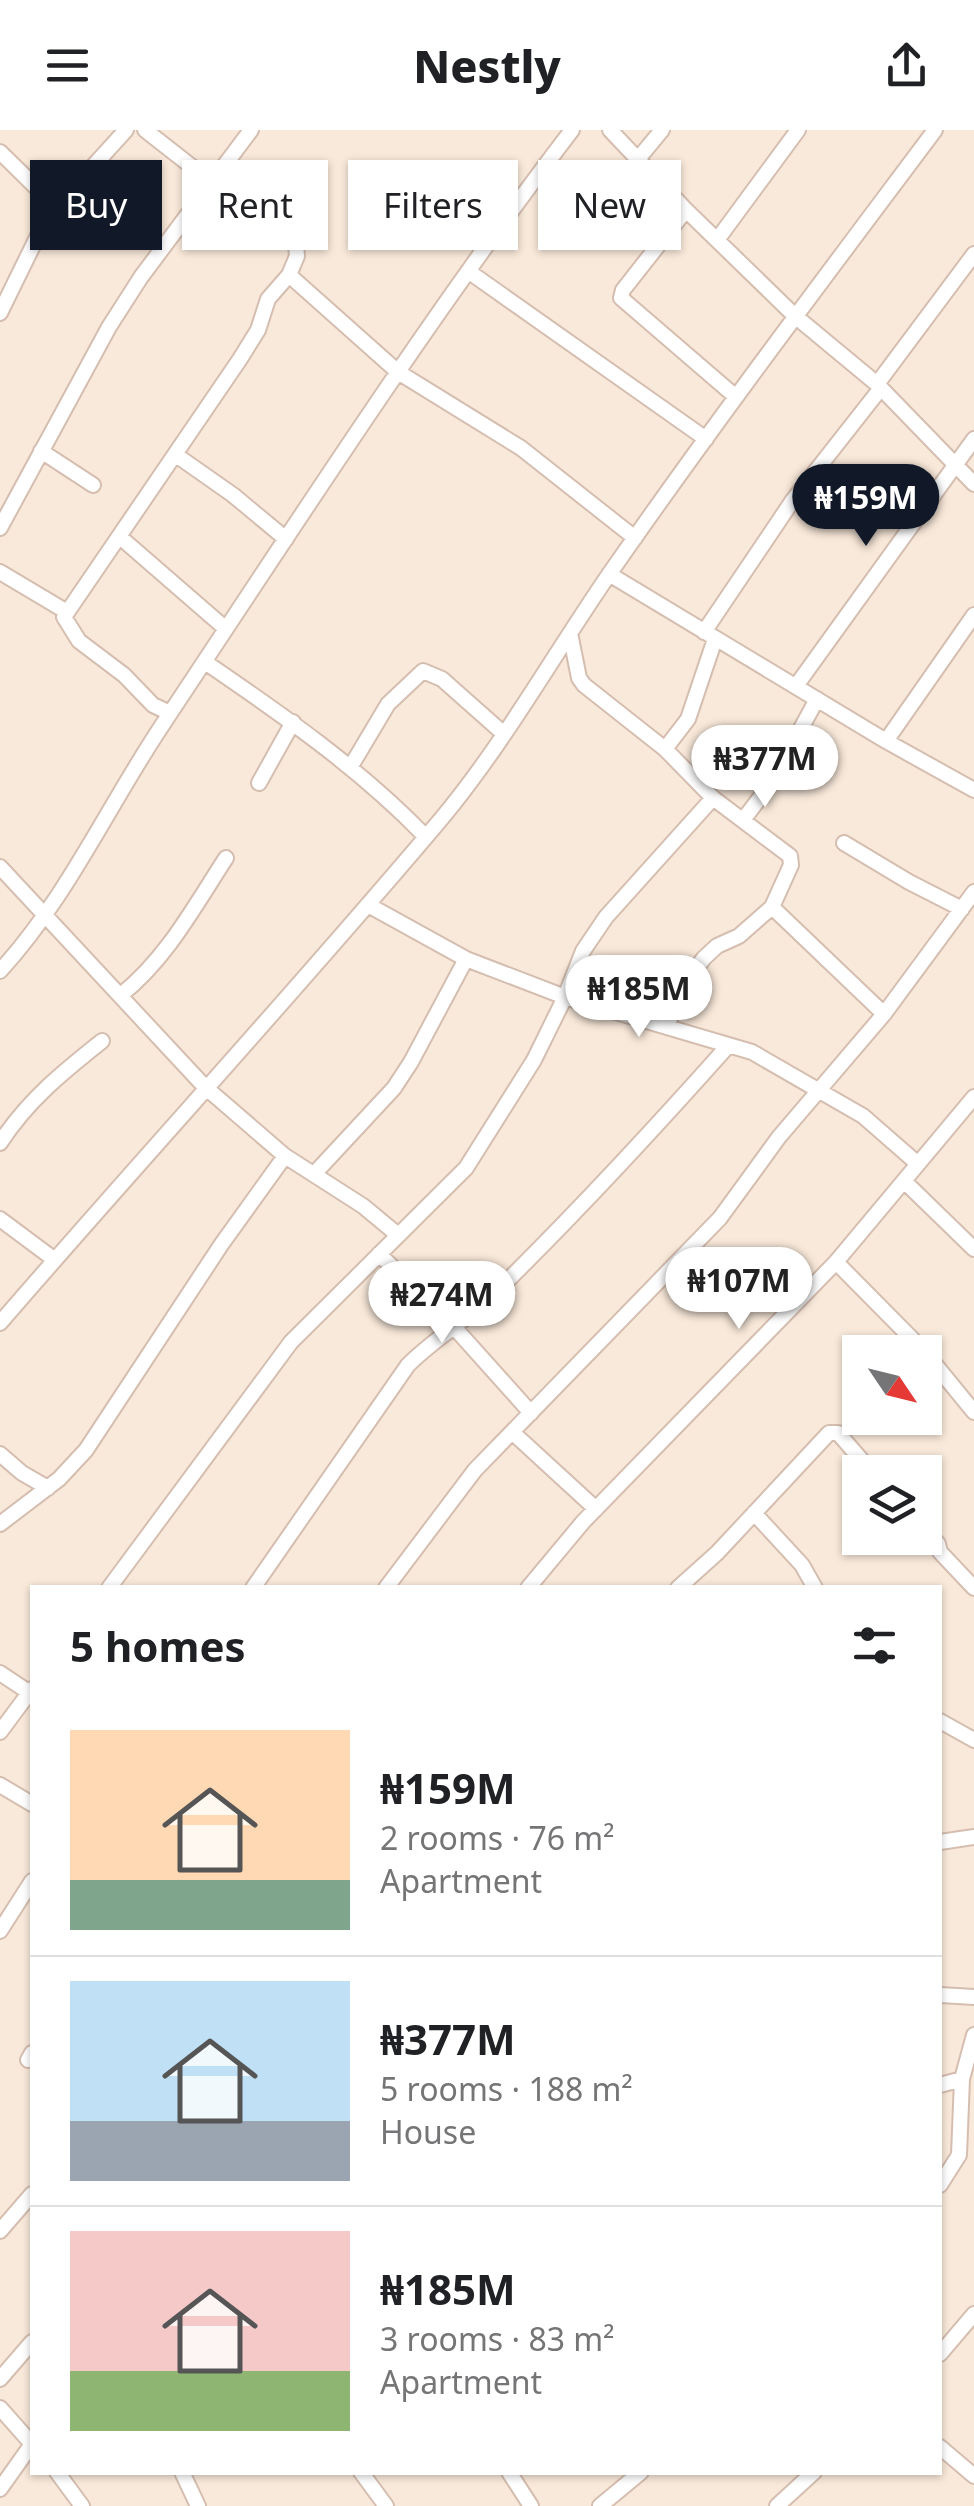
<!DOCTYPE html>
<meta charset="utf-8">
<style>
:root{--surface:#fff;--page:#f2f2f2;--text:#202124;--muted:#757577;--line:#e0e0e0;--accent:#111827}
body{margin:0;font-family:"Noto Sans",sans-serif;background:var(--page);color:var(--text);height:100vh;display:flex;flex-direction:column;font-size:38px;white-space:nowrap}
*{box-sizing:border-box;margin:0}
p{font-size:32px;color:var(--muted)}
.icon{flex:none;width:55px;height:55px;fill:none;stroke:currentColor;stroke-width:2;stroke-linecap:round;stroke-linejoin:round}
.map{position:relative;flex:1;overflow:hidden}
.drawer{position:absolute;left:30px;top:1455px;width:912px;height:890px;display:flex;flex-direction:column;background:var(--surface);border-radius:0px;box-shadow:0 2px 8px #0004}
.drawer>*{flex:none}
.top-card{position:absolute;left:30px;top:30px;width:915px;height:90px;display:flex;gap:20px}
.needle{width:65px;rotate:125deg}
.tools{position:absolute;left:842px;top:1205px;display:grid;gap:20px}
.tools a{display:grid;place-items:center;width:100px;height:100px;border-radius:0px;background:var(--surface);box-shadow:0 2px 8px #0004;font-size:50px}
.price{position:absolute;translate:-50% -85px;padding:0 22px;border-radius:35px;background:#fff;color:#222;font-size:32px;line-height:65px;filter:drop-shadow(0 2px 5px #0008)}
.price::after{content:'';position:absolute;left:50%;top:60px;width:30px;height:22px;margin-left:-15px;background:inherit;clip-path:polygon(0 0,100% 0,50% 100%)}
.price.current{background:var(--accent);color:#fff}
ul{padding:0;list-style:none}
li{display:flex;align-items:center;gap:30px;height:250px;padding:0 40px}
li+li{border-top:2px solid var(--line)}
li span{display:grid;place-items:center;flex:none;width:280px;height:200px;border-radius:0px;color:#555}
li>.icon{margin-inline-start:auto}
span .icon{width:120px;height:120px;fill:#fffc;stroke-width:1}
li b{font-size:42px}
h2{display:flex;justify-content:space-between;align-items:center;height:120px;padding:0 40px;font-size:42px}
.pill{padding:0 35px;border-radius:0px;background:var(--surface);box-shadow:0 2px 8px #0004;font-size:35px;line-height:90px}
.pill.current{background:var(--accent);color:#fff}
header{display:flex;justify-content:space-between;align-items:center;height:130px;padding:0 40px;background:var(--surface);font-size:45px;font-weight:800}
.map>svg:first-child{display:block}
.residential{fill:#f9e9da;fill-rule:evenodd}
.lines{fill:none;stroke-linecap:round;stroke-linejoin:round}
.minor-casing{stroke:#d5beb0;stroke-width:18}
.minor{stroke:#fff;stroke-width:14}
</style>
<header><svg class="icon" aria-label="menu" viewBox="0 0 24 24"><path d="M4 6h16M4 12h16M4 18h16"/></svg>Nestly<svg class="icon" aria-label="share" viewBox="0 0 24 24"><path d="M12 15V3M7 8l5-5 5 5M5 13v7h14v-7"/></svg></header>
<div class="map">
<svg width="974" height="2376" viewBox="0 0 974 2376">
<rect width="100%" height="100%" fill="#fef5ea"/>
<path class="residential" d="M0,0h974v2376h-974zM860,1222h65v66h-65zM860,1342h65v66h-65zM32,1458h908v884h-908z"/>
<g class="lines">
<defs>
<path id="minor" d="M145,0l69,54
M610,0l76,80 109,106 82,68 97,100
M0,22l55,54
M638,29l24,-29
M220,45l75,60 2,21 -8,19 109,97 123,76 114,90
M686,80l-63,80 -2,8 115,99
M717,110l81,-110
M468,141l238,168
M0,183l47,-96 79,-87
M877,254l97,-130
M41,321l52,34
M176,325l57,40 53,44
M0,398l109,-201 32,-50 110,-147
M120,407l106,92
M0,442l67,40
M609,444l277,167 88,49
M704,502l89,-132 88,-112
M570,503l9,45 5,7 81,64 48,49 77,58 1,9 -19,42 112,107
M205,532c79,54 154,106 220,174
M796,556l178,-247
M170,583l-17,-8 -29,-30 -45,-34 -15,-24 176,-258 18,-29 10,-31 21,-24
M886,611l88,-126
M665,619l23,-30 27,-80
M351,636l37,-62 35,-33 19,8 62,55
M259,653l34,-61
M743,690l29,-38 45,-83
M844,713l65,39 53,27
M0,737l205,220 80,69 78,50 35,29
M370,776l96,53 99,38 187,55 111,64 55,48
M0,841c67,-73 108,-165 163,-247 133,-200 263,-403 409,-594
M121,865c46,-37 73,-88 105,-137
M667,895l22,-47 15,-20 13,-12 22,-10 33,-29
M0,1013c28,-43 63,-71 102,-102
M315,1043l79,-85 17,-26 55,-103
M904,1051l70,68
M0,1089l55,41
M379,1124l75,73 77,86
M836,1132l88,89 50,61
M0,1193c146,-169 298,-334 442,-505 63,-76 112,-164 168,-245 105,-151 215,-296 325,-443
M512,1302l84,77
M0,1324l22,19 26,15
M754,1383l48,52 13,23
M0,1394l59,-45 27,-29 135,-205 64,-89
M925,1398l13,16 2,8 34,36
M109,1458l182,-246 175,-174 68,-108 31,-63 18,-46 23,-34 107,-119
M253,1458l155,-223c29,-29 64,-48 93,-78 78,-77 153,-158 226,-240
M386,1458l89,-118 245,-252 59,-81 105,-123 90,-122
M528,1458l55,-66 253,-260 138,-165
M678,1458l39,-35 112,-120h9l34,39
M0,1543l30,20
M940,1591l34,19
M0,1602l32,-43
M0,1655l32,19
M940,1712l34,-5
M0,1801l32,-50
M940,1865l34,2
M28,1930l4,-7
M940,1955l22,-6
M940,2055l19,-30 3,-76 12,-44
M0,2101l32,-37
M940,2224l34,-40
M0,2249l32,-37
M0,2278l32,36
M940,2317l34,29
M57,2342l25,34
M182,2342l16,34
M361,2342l25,34
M509,2342l22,34
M0,2359l32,-45
M600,2376l41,-34
M777,2376l37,-34"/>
</defs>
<use href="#minor" class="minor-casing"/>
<use href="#minor" class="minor"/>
</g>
</svg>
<div class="tools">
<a><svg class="needle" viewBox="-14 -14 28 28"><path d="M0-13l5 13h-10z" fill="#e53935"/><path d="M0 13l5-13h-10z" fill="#757577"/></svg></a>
<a><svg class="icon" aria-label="layers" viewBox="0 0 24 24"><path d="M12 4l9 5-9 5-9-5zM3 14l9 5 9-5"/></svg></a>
</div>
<b class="price current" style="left:866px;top:419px">₦159M</b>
<b class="price" style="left:765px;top:680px">₦377M</b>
<b class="price" style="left:639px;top:910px">₦185M</b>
<b class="price" style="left:739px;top:1202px">₦107M</b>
<b class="price" style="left:442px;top:1216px">₦274M</b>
<div class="top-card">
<a class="pill current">Buy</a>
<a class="pill">Rent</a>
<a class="pill">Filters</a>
<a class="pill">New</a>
</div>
<section class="drawer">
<h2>5 homes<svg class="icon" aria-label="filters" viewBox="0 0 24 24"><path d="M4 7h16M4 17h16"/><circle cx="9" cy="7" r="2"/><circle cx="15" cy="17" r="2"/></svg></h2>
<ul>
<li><span style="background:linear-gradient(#ffd9b3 75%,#7fa58c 0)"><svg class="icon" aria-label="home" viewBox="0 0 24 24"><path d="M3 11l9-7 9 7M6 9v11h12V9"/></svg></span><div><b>₦159M</b><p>2 rooms · 76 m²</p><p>Apartment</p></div></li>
<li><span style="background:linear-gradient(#bfe0f5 70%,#9aa5b1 0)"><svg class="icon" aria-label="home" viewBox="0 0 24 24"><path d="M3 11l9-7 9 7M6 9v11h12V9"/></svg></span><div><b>₦377M</b><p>5 rooms · 188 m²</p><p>House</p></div></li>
<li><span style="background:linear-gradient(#f6c9c9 70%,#8fb573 0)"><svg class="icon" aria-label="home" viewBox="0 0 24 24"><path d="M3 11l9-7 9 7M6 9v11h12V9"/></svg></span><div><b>₦185M</b><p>3 rooms · 83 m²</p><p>Apartment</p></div></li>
</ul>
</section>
</div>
